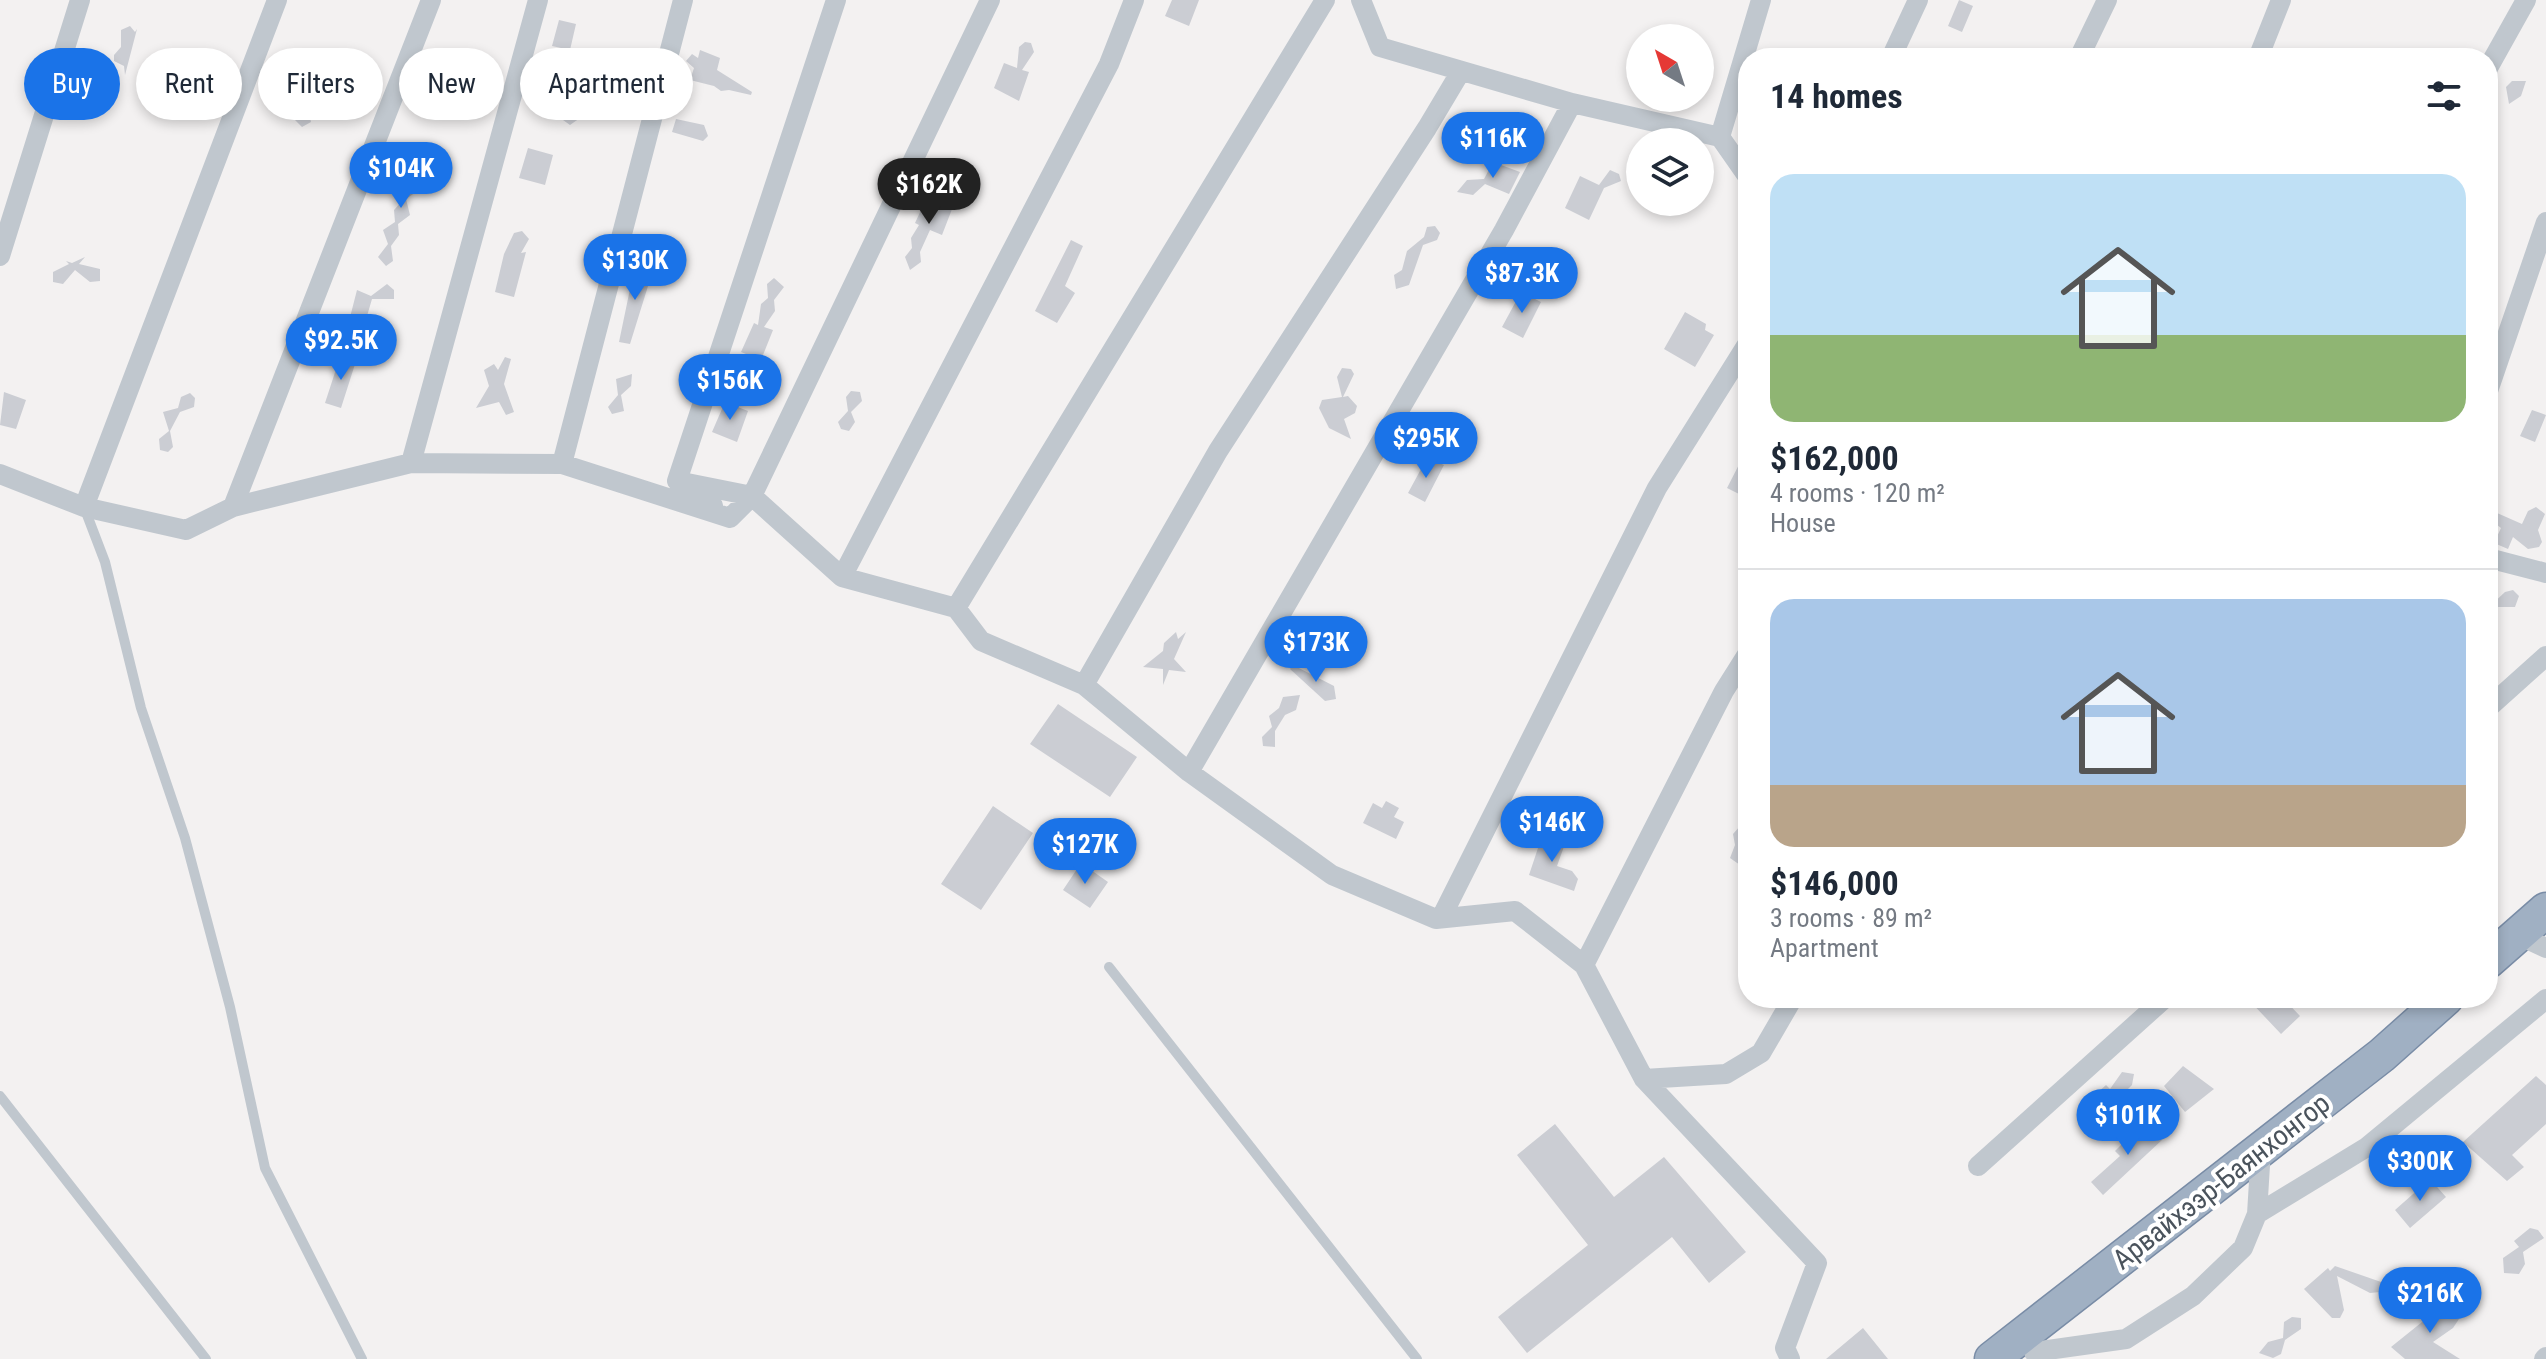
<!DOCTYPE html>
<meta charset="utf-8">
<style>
:root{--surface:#fff;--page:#f2f2f3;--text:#1f2937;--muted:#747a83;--line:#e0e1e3;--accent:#1a73e8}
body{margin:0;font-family:"Roboto Condensed",sans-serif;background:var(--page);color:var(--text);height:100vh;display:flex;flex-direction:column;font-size:30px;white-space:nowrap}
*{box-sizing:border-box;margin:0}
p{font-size:26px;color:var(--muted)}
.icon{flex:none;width:44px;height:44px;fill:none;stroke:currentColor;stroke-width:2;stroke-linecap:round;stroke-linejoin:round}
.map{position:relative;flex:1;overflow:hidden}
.panel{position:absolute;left:1738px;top:48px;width:760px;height:960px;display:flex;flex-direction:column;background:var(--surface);border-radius:32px;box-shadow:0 4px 12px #0003}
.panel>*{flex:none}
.top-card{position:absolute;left:24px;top:48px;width:760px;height:72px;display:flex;gap:16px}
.needle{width:52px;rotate:321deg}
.fabs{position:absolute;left:1626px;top:24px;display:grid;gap:16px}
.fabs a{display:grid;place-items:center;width:88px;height:88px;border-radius:50%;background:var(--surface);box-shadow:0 4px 12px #0003;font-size:40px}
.price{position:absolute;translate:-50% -68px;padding:0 18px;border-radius:28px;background:var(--accent);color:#fff;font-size:26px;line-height:52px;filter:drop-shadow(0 2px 4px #0008)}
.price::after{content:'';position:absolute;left:50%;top:48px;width:24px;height:18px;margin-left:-12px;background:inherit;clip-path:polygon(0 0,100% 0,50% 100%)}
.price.on{background:#222;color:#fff}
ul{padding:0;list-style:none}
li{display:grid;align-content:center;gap:16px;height:424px;padding:0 32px}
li+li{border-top:2px solid var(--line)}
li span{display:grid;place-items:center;height:248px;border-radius:24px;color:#555}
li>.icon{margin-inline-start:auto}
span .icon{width:144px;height:144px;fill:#fffc;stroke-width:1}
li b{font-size:34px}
h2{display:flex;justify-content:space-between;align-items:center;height:96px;padding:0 32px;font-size:34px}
.pill{padding:0 28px;border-radius:36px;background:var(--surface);box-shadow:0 4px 12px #0003;font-size:28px;line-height:72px}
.pill.on{background:var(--accent);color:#fff}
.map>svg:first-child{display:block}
.building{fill:#cbcdd3}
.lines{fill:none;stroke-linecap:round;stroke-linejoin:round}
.trunk-casing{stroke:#798ca6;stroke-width:37}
.service{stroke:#c0c7ce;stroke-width:10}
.minor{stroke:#c0c7ce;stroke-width:20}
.trunk{stroke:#a0b0c3;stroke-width:34}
.labels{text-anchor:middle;stroke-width:8;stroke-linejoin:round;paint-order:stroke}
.street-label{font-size:28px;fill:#4a535c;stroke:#fff}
</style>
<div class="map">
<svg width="2546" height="1359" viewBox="0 0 2546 1359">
<rect width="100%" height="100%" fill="#f3f1f1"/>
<path class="building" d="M1172,0h27l-10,26 -24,-10z
M1959,0l14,6 -11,26 -14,-6z
M559,20l17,4 -6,26 -18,-4z
M130,26l5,6 2,-3 -12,46 -1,-9 -10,-5v-6l7,-8v-17z
M1025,42l6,1 3,9 -12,18 7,2 -10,29 -25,-13 10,-25 13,5 2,-21z
M700,50l20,8 -3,12 35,22 -1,3 -22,-5 -8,1 -7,-5 -24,-6 4,-12 -8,-7 6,-7 6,4z
M566,57l9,11 -8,16 7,8 -2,15 8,11 -10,7 -7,-5 1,-12 -5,-13 6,-12 -7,-12z
M2512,81h14l-5,15 -12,8 -3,-17z
M311,83l6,12 -10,10 4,17 -9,5 -7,-7 11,-15 -5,-15z
M676,119l28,6 4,11 -5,5 -31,-9z
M528,148l25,7 -8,30 -26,-7z
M413,155l11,2 1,8 -11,10 2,17 -10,7 4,16 -12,9 1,11 -8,11 2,15 -7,5 -8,-9 10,-13 -5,-14 12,-8 -1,-12 10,-11 -3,-12 11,-13 -3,-11z
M1493,162l27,10 -11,22 -24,-10 -12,11 -16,-3 10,-12 17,-1z
M1610,170l9,4 2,7 -17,7 -15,32 -24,-12 15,-32 19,9z
M929,193l25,11 -12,31 -12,-5 -10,22 1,10 -11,8 -5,-13 7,-9 -1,-10 8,-13 -4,-2z
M1435,226l5,7 -3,7 -14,5 -14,40 -13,4 -2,-14 8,-5 5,-19 17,-14 3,-10z
M522,231l7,8 -8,14 5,-1 -12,45 -19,-5 9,-38 10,-21z
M1071,240l12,6 -18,40 10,7 -18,30 -22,-12z
M85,257l-6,7 21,5v12l-10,1 -15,-12 -12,14 -10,-2v-10l16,-8 -3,-3 6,2z
M635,265l18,5 -23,74 -11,-2z
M774,278l10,9 -10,13 1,11 -11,16 9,3 -12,30 -20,-8 13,-29 4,2 3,-21 7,-6 -1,-14z
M387,284l7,6v9h-22l-10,34 -15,-4 10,-39 14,6z
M1521,292l20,10 -18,36 -21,-11z
M1685,312l21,12 -1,6 9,5 -19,32 -31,-18z
M340,357l16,4 -15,47 -16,-5z
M505,357l6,2 -7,25 10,28 -8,3 -7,-13 -23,6 13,-22 -5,-16 10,-6 4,6z
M1342,368l9,1 3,5 -11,23 5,-1 9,10 -2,7 -11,6 7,20 -22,-11 -10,-20 3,-8 20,-3 -5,-20z
M632,374l-1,12 -10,9 3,16 -12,3 -4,-7 10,-12 -2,-16z
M851,391l9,1 2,9 -11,11 4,10 -6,9 -8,-2 -3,-7 10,-11 -2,-14z
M4,392l22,8 -10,29 -16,-4z
M190,393l5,5 -1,9 -14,5 -10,19 3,16 -5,5 -8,-2 -1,-11 10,-8 -6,-19 15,-4 3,-11z
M725,402l23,9 -11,31 -25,-10z
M2532,410l14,5 -11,27 -15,-6z
M1452,413l19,10 -11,20 -19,-10z
M1748,447v35l-7,13 -14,-7z
M1427,458l17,7 -19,37 -17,-9z
M2536,507l9,7 -7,16 4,12 -3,5 -11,2 -15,-12 -5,12 -14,-6 7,-15 -13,-10v-9l34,15 6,-13z
M2513,590l6,6 -4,11h-26l16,-15z
M1176,632l2,7 8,-7 -12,27 12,13 -17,-2 -6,15v-16l-20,-2 20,-16 1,-8z
M1293,665l41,21 2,13 -11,2 -35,-32z
M1300,695l-4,15 -11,5 -10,16v16l-12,-1 -1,-9 10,-10 -3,-11 10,-8 4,-11z
M1058,704l79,53 -27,40 -80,-53z
M1386,801l13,7 -5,9 10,5 -8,17 -33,-16 10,-20 9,5z
M993,806l40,27 -52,77 -40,-26z
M1748,817v55l-7,1 -1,-8 -10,-7 5,-13 -2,-11z
M1543,833l23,8 -9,25 15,5 6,8 -4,12 -45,-16z
M1081,863l27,19 -18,26 -27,-18z
M2247,998h36l17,18 -19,18z
M2183,1066l31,23 -29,23 -21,-26z
M2122,1072l12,2 -2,11 -34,34 -14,-14 22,-20 4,4z
M2536,1076l10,9v39l-34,31 12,12 -17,14 -44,-39z
M2144,1122l18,18 -59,55 -12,-13 29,-26 -5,-5z
M1555,1124l59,73 50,-40 82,95 -37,31 -37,-46 -145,116 -29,-36 90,-72 -71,-90z
M2430,1179l16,18 -36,31 -15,-18z
M2530,1228l8,2 6,8 -21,14 2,12 -6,10 -15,-1 -1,-15 16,-11 -5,-6z
M2335,1266l49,17 12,-2 4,5 -1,8 -7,5 -12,-7 -10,1 -33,-17 7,34 -4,8h-8l-28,-29 24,-21 2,3z
M2455,1302l8,2 -2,12 -8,12 -20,14 27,17h-55l-14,-12 46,-37z
M2292,1317l9,1v11l-16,11 -4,14 -8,4 -14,-5 9,-11 15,-4 1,-16z
M1863,1328l25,31h-62z"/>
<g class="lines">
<defs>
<path id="trunk" d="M2488,961l58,-51
M1992,1359l390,-304 64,-57"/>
</defs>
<use href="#trunk" class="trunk-casing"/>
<path class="service" d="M84,507l21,55 36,146 44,130 45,169 35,161 97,191
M1109,967l308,392
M0,1096l206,263"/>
<path class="minor" d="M1361,0l19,47 192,56 148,34 28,40
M1891,58l27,-58
M2079,58l28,-58
M2258,58l23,-58
M2488,68l38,-68
M1720,137l41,-137
M0,256l80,-256
M2488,391l58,-169
M411,463l127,-463
M562,464l121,-464
M0,474l84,33 102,23 47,-23 178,-44 151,1 168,54 22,-22 90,81 114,31 25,33 103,44 105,87 143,103 104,44 79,-8 69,54 60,114 173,184 -32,85 5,11
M677,481l159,-481
M713,506l-36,-25 75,15 238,-496
M84,507l193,-507
M233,507l198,-507
M2488,558l58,15
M842,577l267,-513 25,-64
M956,608l369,-608
M1084,685l134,-234 209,-323 34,-57
M2488,708l58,-52
M1189,772l315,-542 68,-127
M1441,918l216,-430 91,-145
M2518,935l28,13
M1584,965l140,-274 24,-38
M1644,1079l82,-5 35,-21 32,-55
M1978,1166l187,-168
M2257,1214l110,-67 179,-148
M2034,1352l92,-13 67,-43 50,-48 14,-34 4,-65
M2544,1359l2,-2"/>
<use href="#trunk" class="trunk"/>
</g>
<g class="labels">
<g class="street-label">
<text transform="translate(2221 1181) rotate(-38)" y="10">Арвайхээр-Баянхонгор</text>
</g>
</g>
</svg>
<div class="fabs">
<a><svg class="needle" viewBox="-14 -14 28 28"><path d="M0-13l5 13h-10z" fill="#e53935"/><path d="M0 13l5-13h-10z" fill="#747a83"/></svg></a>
<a><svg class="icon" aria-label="layers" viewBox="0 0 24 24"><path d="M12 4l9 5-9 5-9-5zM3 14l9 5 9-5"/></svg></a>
</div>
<b class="price" style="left:1493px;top:180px">$116K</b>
<b class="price" style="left:401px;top:210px">$104K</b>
<b class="price on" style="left:929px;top:226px">$162K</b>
<b class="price" style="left:635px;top:302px">$130K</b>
<b class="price" style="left:1522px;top:315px">$87.3K</b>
<b class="price" style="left:341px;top:382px">$92.5K</b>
<b class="price" style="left:730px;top:422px">$156K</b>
<b class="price" style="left:1426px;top:480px">$295K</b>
<b class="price" style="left:1316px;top:684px">$173K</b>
<b class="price" style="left:1552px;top:864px">$146K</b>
<b class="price" style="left:1085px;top:886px">$127K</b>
<b class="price" style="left:2128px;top:1157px">$101K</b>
<b class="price" style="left:2420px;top:1203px">$300K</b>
<b class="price" style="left:2430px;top:1335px">$216K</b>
<div class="top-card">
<a class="pill on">Buy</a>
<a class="pill">Rent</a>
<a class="pill">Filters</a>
<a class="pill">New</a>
<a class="pill">Apartment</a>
</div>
<section class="panel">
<h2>14 homes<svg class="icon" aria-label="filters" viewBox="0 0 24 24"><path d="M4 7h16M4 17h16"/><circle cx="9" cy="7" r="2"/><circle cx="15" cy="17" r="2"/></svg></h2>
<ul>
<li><span style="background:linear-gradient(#bfe0f5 65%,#8fb573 0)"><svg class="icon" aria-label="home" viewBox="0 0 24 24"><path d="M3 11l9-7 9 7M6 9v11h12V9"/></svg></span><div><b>$162,000</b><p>4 rooms · 120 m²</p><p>House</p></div></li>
<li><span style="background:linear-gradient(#a9c7e8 75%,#b9a48a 0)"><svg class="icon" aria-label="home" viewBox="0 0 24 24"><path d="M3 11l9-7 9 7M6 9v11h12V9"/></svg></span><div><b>$146,000</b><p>3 rooms · 89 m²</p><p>Apartment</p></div></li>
</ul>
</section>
</div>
